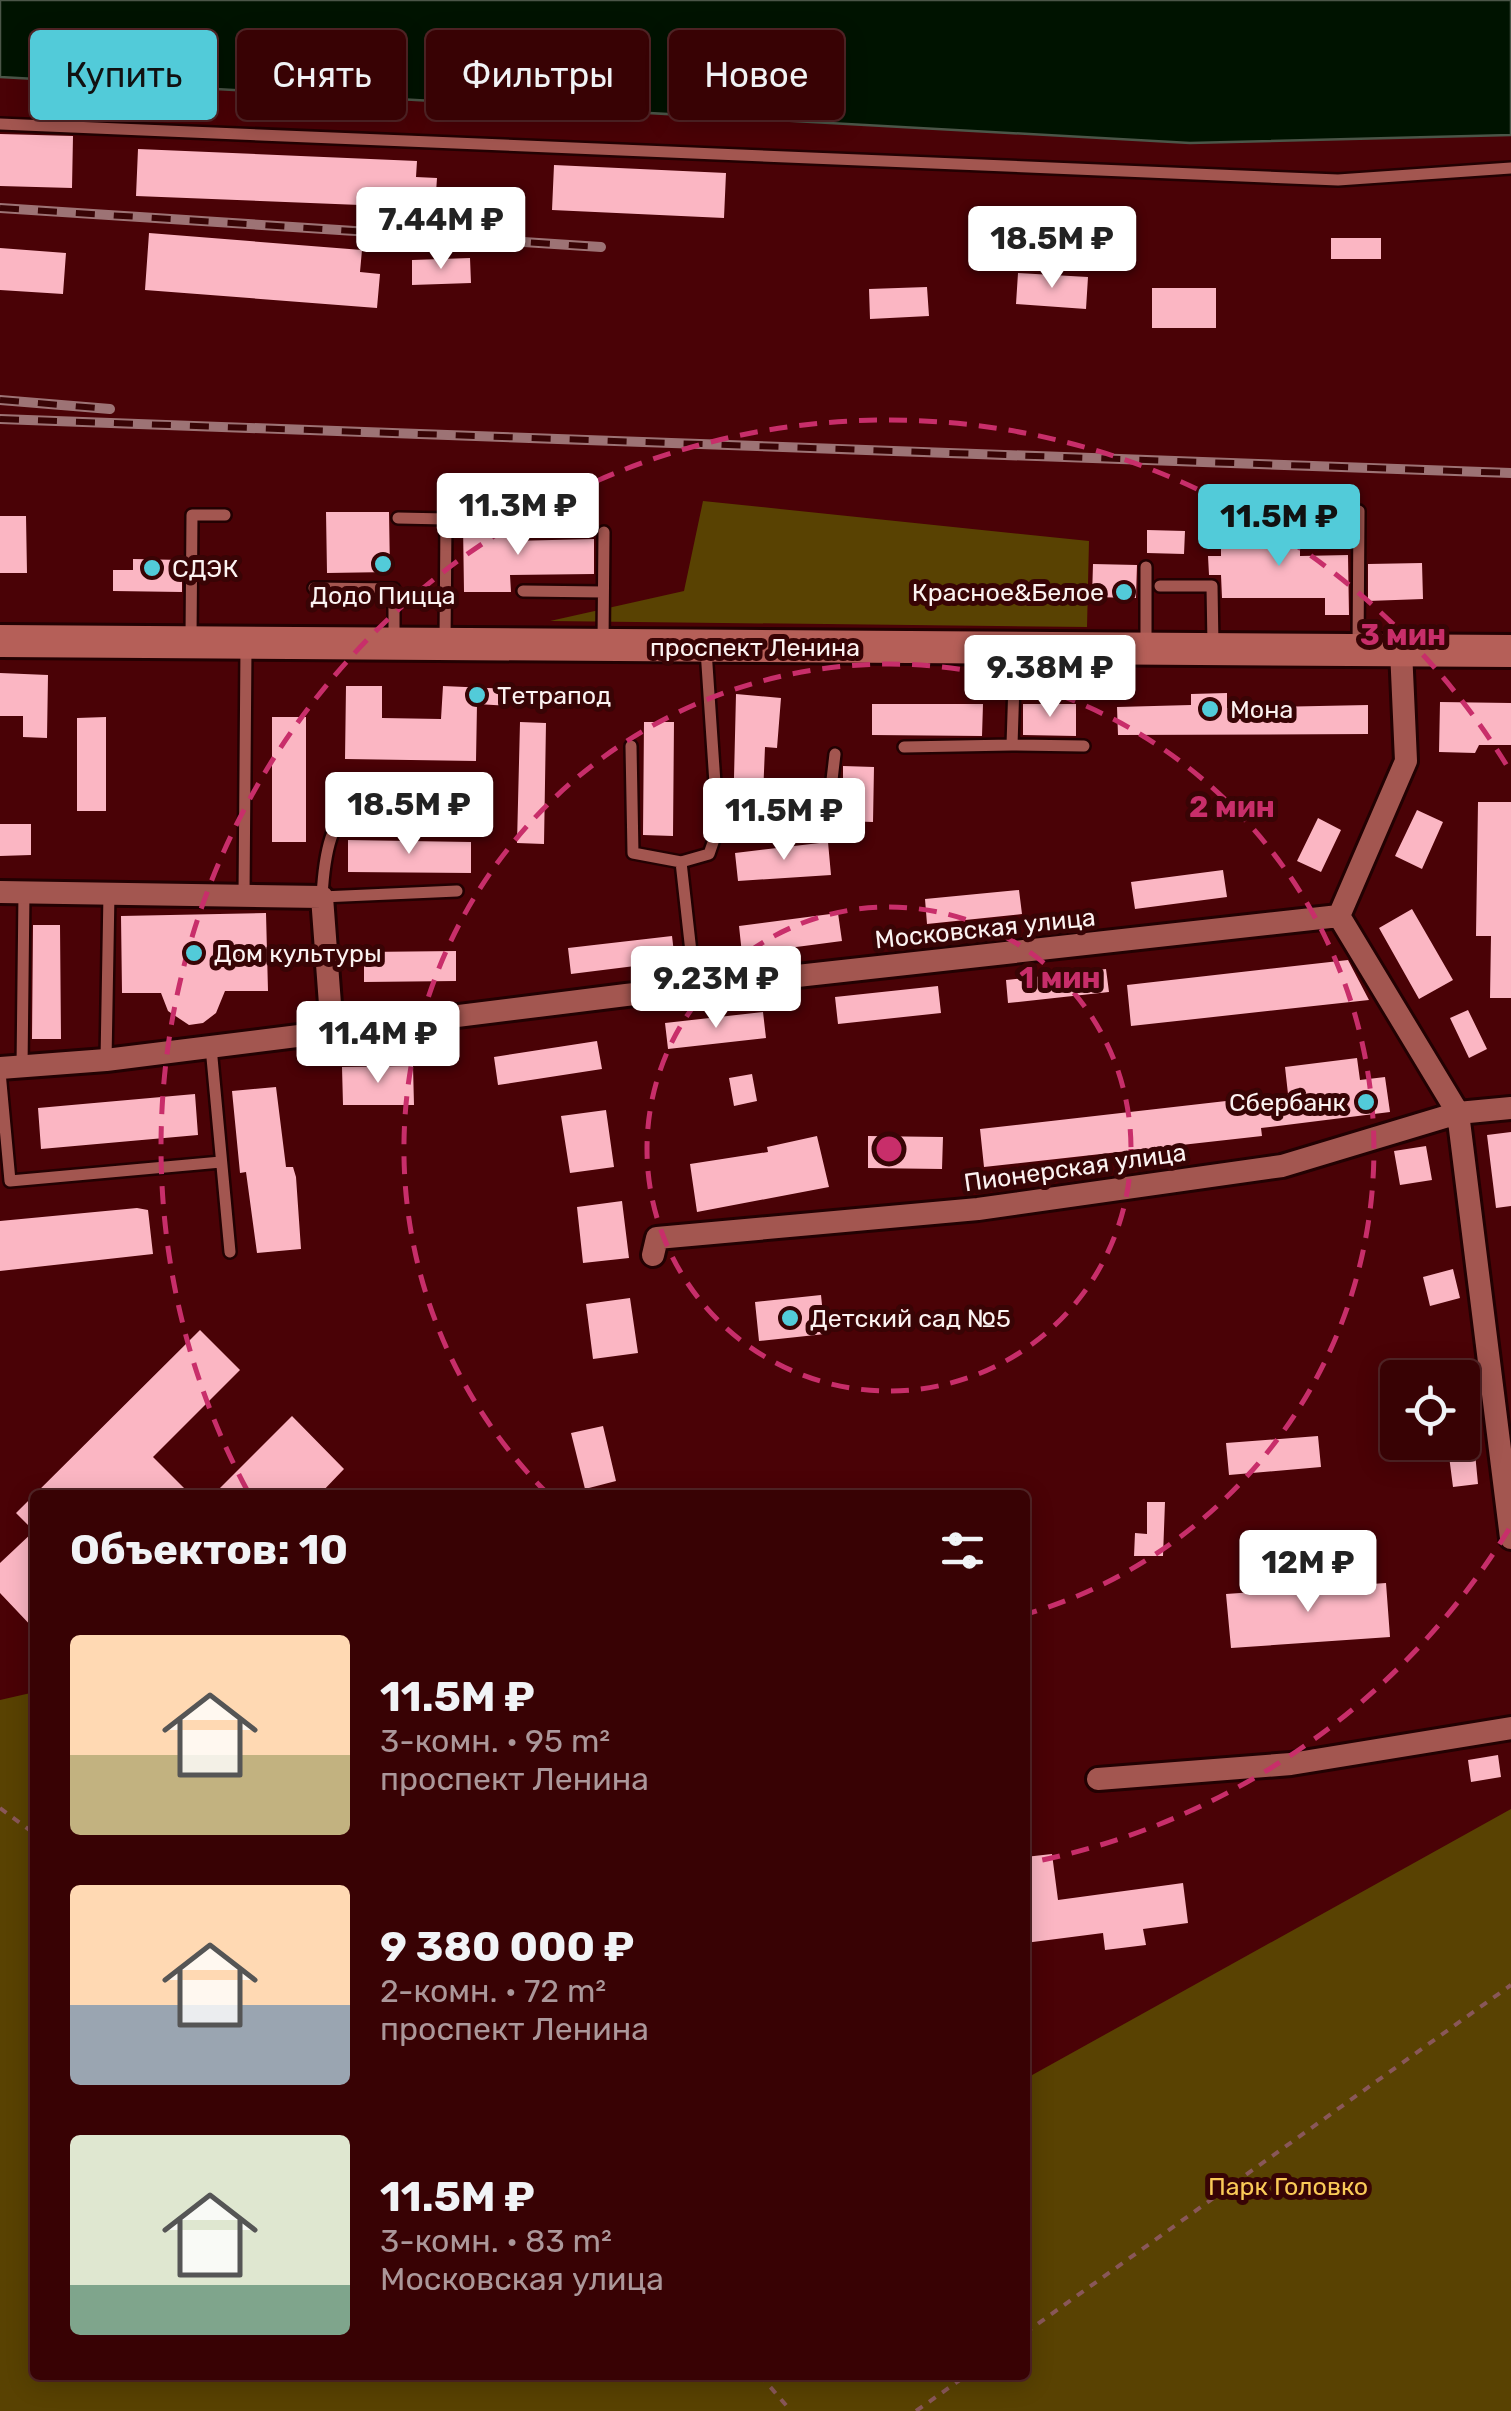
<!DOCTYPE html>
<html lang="ru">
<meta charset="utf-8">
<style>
:root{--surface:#380204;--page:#3f0c0e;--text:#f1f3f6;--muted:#ab979a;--line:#522426;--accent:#52cbd9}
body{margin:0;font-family:Rubik,sans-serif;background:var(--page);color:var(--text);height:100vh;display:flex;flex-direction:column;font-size:38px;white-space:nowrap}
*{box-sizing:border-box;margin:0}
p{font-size:32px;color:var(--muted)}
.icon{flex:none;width:55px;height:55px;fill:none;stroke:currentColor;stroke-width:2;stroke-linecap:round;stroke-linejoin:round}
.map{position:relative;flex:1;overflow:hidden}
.details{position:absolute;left:30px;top:1490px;width:1000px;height:890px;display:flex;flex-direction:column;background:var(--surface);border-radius:10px;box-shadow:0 5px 25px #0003,0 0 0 2px var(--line)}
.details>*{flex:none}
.hud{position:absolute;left:30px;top:30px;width:1000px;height:90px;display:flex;gap:20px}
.fabs{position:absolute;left:1380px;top:1360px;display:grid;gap:20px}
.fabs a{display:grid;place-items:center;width:100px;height:100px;border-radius:10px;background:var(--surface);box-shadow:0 5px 25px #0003,0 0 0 2px var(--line);font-size:50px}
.price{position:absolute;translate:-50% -85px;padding:0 22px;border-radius:10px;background:#fff;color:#222;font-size:32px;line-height:65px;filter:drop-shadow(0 2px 5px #0008)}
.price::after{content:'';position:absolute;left:50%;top:60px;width:30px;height:22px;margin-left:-15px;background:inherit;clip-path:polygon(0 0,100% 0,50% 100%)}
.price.current{background:var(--accent);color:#111}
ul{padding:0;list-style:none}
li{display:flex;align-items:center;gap:30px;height:250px;padding:0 40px}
li span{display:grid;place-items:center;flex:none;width:280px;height:200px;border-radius:10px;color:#555}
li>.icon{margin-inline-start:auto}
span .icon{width:120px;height:120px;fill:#fffc;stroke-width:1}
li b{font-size:42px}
h2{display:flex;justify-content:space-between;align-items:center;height:120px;padding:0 40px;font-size:42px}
.chip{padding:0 35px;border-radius:10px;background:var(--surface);box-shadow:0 5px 25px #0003,0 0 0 2px var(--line);font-size:35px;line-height:90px}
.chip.current{background:var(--accent);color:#111}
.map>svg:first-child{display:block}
.green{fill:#594202}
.water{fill:#001300;stroke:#4b5648;stroke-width:2.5}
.building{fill:#fbb6c3}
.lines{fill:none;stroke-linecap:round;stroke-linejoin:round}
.lane-casing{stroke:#220102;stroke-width:16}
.street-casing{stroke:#220102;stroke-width:28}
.secondary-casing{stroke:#220102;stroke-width:38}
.path{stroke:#895759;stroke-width:4;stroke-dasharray:8 8;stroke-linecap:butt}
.lane{stroke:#a35650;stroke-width:11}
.street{stroke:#a35650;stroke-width:22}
.secondary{stroke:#b55f58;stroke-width:32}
.rail-casing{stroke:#9d7375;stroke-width:10}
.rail{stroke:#380405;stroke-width:6;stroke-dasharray:19;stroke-linecap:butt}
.ring{fill:none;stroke:#c82e6a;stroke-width:5;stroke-dasharray:18 12}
.poi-dot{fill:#52cbd9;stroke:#380405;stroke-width:4}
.labels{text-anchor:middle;stroke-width:10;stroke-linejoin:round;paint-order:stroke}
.poi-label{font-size:25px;fill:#fbf2f1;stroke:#380405;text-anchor:start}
.street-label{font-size:25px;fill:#fbf2f1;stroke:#380405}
.park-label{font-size:25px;fill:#faca58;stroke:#380405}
.centre{fill:#c82e6a;stroke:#380405;stroke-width:5}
.ring-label{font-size:30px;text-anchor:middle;font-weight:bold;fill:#c82e6a;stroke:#380405;stroke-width:10;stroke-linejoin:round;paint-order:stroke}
</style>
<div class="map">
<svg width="1511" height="2411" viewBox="0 0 1511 2411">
<rect width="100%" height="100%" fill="#4a0206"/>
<path class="green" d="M703,501l386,40 -2,86 -537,-6 134,-30z
M35,1692v683h990v-296l486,-270v602h-1511v-711z"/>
<path class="water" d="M0,0h1511v135l-321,8 -1190,-66z"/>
<path class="building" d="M0,134l73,2 -1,52 -72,-2z
M138,149l279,12 -1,16 21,1 -2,30 -299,-12z
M554,165l172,8 -2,45 -172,-8z
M149,233l213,17 -2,22 20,2 -3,34 -232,-18z
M1331,238h50v21h-50z
M0,248l66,5 -3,41 -63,-4z
M470,258l1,25 -59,2v-25z
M1018,273l70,4 -2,32 -70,-5z
M927,287l2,29 -59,3 -1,-30z
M1152,288h64v40h-64z
M326,512h63l1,60 -63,1z
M0,516h26l1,57h-27z
M1221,521h15v10l64,-1v26l48,-1 1,60h-24v-17h-103l-1,-23h-12l-1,-19h13z
M463,525h47v16l84,-2v35l-84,1 1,17h-47z
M1147,530l38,1 -1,23 -37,-1z
M133,559l49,1v32l-69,-1v-21h20z
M1422,563l1,36 -55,2v-37z
M1093,564l44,1 -1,33 -44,-1z
M0,673l48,2 -1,63 -24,-1v-21h-23z
M346,686h36v32l59,1 2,-33 67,3v17l-33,-2 -1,57 -131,-2z
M1227,693v15l141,-3v29l-250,1 -1,-28 74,-2v-11z
M736,694l45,4 -4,50 -12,-1 -3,73 -29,-1z
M1440,702l71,1v42h-32l-4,8 -36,-1z
M872,704h111l-1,32 -110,-1z
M1023,704h53v32l-53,-1z
M106,717v94h-29v-93z
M272,717h34v125h-34z
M520,722l26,1 -2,121 -27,-1z
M644,722h30l-1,114 -30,-1z
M843,766l31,1 -1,55 -30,-1z
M1478,802h33v196h-21l1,-62h-15z
M1417,810l26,12 -21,47 -27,-13z
M1318,818l23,12 -20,42 -24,-11z
M0,824h31v31l-31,1z
M348,840l123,2v31l-123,-1z
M828,842l3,33 -93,6 -3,-28z
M1223,870l4,27 -92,12 -4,-27z
M1019,890l3,24 -95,10 -2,-25z
M1412,909l41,71 -34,19 -40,-71z
M266,913l2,78h-43l-9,22 -13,10 -14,2 -21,-14 -7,-18h-39l-1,-77z
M838,913l4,28 -100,13 -3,-28z
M33,925h27l1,114h-29z
M672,936l3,25 -104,13 -3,-26z
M456,951v30l-92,1v-30z
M1348,960l21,40 -238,26 -4,-41z
M1106,969l3,23 -101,11 -2,-23z
M938,986l3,27 -103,11 -3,-27z
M1468,1010l19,39 -18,9 -19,-40z
M763,1012l3,26 -98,11 -3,-26z
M597,1041l5,28 -104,16 -4,-28z
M1357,1058l3,22 25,-3 5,35 -129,16 1,8 -278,31 -4,-38 308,-35 -3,-27z
M413,1066l1,39h-71l-1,-38z
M752,1074l5,27 -23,5 -5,-28z
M276,1087l10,80h7l3,10 5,72 -44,4 -11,-81 -6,1 -8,-82z
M195,1094l3,41 -157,14 -3,-41z
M606,1110l8,57 -44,6 -9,-57z
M1511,1132v74l-15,2 -9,-73z
M817,1136l12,51 -132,25 -7,-48 78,-12 -1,-5z
M868,1136l75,1 -1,32 -74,-1z
M1426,1146l6,34 -32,5 -6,-34z
M622,1201l7,57 -46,5 -6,-56z
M137,1208l11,2 5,44 -153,17v-50z
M1453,1269l7,29 -30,8 -7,-29z
M821,1295l4,39 -66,7 -4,-39z
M630,1298l8,55 -45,6 -7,-55z
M200,1330l40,40 -87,87 38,38h-156v135l-35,-37v-30l34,-32 -18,-18z
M1465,1359l3,19h-63l-1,-9z
M292,1416l52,53 -25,26h-106z
M603,1426l13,55 -31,8 -14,-56z
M1318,1436l3,31 -92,8 -3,-32z
M1475,1453l3,31 -25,3 -4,-31z
M1147,1502h18l-2,54h-29l1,-23 12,1z
M1386,1583l4,54 -159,11 -5,-54z
M1498,1755l3,22 -30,5 -3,-22z
M1052,1854l6,46 125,-17 5,40 -45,6 3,16 -41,5 -2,-17 -78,10v-86z"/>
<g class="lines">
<defs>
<path id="lane" d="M0,124l1338,56 173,-12
M1232,510l127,1 -1,138
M398,518l48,1 -1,123
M1146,567v81
M1160,586h52l1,59
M314,588l80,1v50
M523,591l80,1
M191,637l1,-122h33
M603,643l1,-111
M1012,745l72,1
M631,746l2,107 48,9 14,126
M904,747l108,-2 3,-93
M718,828l82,3 29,-25 6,-52
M681,862l28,-8 9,-26 -12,-178
M457,891l-135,6c6,-117 45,-100 142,-100
M244,896l2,-249
M211,1047l19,205
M106,1060l3,-167
M22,1068l2,-176
M0,1072l10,109 211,-19"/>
<path id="street" d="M0,892l322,5 10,134
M1339,916l119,197 53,425
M0,1068l106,-8 520,-65 713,-79 67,-155 -5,-111
M653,1255l4,-17 321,-29 304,-43 176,-53 53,-5
M1098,1779l193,-15 220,-36"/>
<path id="secondary" d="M0,641l1511,10"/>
</defs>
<use href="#lane" class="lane-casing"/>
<use href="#street" class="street-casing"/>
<use href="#secondary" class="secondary-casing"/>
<path class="path" d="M0,1808l35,26
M1025,2333l486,-348
M760,2375l31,36
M916,2411l51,-36"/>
<use href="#lane" class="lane"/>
<use href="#street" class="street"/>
<use href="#secondary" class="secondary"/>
<defs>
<path id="rail" d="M0,208l601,39
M0,400l110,9
M0,419l1511,54"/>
</defs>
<use href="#rail" class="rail-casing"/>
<use href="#rail" class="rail"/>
</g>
<g class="ring">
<circle cx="889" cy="1149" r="242"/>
<path d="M549 1495A485 485 0 1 1 1027 1614"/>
<path d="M1509 1529A727 727 0 0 1 1028 1863M247 1490A727 727 0 0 1 1509 769"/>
</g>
<g class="poi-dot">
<circle cx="383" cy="564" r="10"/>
<circle cx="152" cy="568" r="10"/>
<circle cx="1124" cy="592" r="10"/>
<circle cx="477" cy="695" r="10"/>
<circle cx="1210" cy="709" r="10"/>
<circle cx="194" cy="953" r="10"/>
<circle cx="1366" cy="1102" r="10"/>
<circle cx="790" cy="1318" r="10"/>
</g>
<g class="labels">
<g class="poi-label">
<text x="172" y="577">СДЭК</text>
<text x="1104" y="601" text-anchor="end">Красное&amp;Белое</text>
<text x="383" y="604" text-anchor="middle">Додо Пицца</text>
<text x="497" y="704">Тетрапод</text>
<text x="1230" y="718">Мона</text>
<text x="214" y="962">Дом культуры</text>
<text x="1346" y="1111" text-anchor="end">Сбербанк</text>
<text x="810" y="1327">Детский сад №5</text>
</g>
<g class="street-label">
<text x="755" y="656">проспект Ленина</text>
<text transform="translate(985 928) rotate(-6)" y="9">Московская улица</text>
<text transform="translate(1075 1167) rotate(-8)" y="9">Пионерская улица</text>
</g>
<g class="park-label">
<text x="1288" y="2195">Парк Головко</text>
</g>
</g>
<circle cx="889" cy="1149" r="15" class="centre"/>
<g class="ring-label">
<text x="1403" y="645">3 мин</text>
<text x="1232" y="817">2 мин</text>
<text x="1060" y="988">1 мин</text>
</g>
</svg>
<div class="fabs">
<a><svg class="icon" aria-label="locate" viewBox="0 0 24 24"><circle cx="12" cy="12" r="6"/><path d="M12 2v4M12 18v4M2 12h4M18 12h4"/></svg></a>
</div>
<b class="price" style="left:441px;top:272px">7.44M ₽</b>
<b class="price" style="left:1052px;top:291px">18.5M ₽</b>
<b class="price" style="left:518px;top:558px">11.3M ₽</b>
<b class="price current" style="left:1279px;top:569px">11.5M ₽</b>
<b class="price" style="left:1050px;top:720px">9.38M ₽</b>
<b class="price" style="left:409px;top:857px">18.5M ₽</b>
<b class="price" style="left:784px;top:863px">11.5M ₽</b>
<b class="price" style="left:716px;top:1031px">9.23M ₽</b>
<b class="price" style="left:378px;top:1086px">11.4M ₽</b>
<b class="price" style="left:1308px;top:1615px">12M ₽</b>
<div class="hud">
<a class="chip current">Купить</a>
<a class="chip">Снять</a>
<a class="chip">Фильтры</a>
<a class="chip">Новое</a>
</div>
<section class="details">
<h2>Объектов: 10<svg class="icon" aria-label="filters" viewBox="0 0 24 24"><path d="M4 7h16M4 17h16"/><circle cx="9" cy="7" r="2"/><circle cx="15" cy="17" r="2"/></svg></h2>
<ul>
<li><span style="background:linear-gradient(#ffd9b3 60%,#c2b280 0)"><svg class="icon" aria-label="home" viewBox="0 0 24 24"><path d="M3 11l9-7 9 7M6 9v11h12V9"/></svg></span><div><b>11.5M ₽</b><p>3-комн. · 95 m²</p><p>проспект Ленина</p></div></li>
<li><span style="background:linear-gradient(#ffd9b3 60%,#9aa5b1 0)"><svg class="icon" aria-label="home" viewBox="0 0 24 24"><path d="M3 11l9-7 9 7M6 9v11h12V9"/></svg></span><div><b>9 380 000 ₽</b><p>2-комн. · 72 m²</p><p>проспект Ленина</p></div></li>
<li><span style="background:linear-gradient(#dfe7d0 75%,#7fa58c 0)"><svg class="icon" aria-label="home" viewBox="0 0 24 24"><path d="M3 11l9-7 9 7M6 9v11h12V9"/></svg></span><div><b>11.5M ₽</b><p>3-комн. · 83 m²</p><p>Московская улица</p></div></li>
</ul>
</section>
</div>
